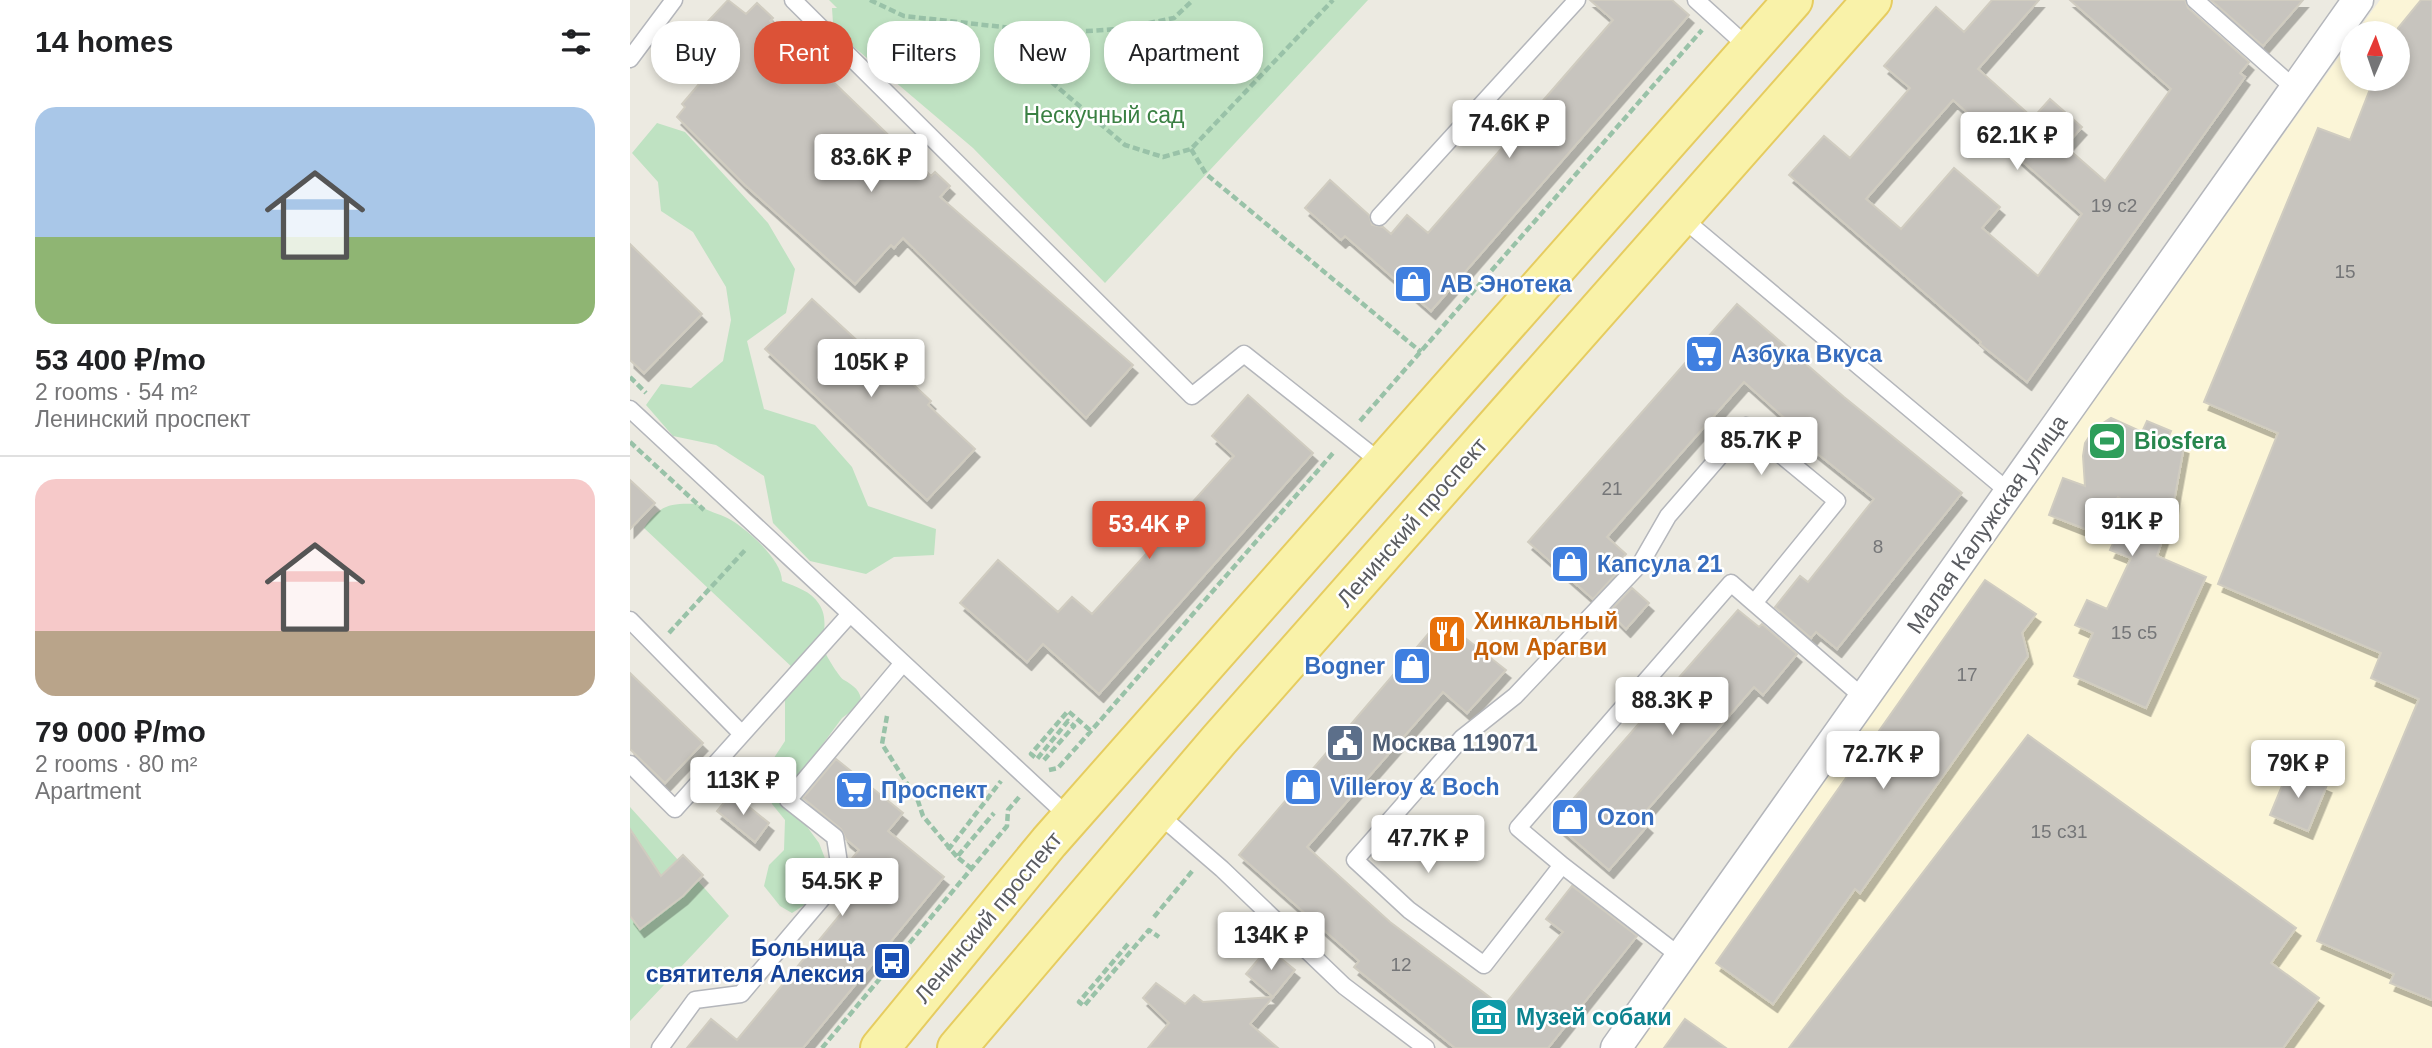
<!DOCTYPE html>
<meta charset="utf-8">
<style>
:root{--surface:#fff;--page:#f2f2f2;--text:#202124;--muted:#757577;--line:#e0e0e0;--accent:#dc5237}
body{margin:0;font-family:Helvetica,sans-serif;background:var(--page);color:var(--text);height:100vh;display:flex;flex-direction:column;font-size:26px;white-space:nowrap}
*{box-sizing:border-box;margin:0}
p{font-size:23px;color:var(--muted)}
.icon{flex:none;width:38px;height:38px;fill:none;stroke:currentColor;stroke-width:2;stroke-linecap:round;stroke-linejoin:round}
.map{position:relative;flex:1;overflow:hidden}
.side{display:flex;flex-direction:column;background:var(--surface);width:630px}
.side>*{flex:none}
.top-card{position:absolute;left:21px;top:21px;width:665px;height:63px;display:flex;gap:14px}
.needle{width:46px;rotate:2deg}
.tools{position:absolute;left:1710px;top:21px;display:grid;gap:14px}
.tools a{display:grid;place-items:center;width:70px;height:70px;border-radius:50%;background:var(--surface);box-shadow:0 4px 10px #0003;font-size:35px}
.price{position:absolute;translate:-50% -60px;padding:0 16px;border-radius:7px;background:#fff;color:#222;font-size:23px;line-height:46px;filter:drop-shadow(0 2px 4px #0008)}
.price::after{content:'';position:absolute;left:50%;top:42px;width:21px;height:16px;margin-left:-10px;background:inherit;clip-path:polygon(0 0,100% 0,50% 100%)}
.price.active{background:var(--accent);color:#fff}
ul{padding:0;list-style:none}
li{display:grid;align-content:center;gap:14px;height:371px;padding:0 35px}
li+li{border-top:2px solid var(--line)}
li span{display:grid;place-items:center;height:217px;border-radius:21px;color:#555}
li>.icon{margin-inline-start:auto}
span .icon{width:126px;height:126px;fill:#fffc;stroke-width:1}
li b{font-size:30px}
h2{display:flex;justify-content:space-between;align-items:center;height:84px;padding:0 35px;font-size:30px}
.chip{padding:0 24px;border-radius:28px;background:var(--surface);box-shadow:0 4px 10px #0003;font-size:24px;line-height:63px}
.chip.active{background:var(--accent);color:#fff}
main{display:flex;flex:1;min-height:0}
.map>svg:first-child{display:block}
.commercial{fill:#fbf5d7}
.green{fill:#bfe2c2}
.building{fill:#c7c4be;stroke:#d0ccc0;stroke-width:2;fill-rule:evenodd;filter:url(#shadow)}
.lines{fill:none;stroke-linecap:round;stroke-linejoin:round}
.service-casing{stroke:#b4b6bb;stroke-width:19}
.minor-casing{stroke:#b4b6bb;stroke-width:33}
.primary-casing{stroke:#e6cc60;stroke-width:42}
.path{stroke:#99c2a8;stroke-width:4.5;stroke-dasharray:7 3.5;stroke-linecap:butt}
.service{stroke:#fff;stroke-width:16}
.minor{stroke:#fff;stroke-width:30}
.primary{stroke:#f9f2a9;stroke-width:38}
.labels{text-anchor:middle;stroke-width:5;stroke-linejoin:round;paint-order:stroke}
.number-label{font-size:19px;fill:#757678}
.park-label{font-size:23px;fill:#3a8043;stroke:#fff}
.shop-label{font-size:23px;font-weight:bold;fill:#366cbe;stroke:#fff;text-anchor:start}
.leisure-label{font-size:23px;font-weight:bold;fill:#27864d;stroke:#fff;text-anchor:start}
.street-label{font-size:23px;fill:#5a5c61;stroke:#fff}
.food-label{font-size:23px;font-weight:bold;fill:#c56008;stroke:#fff;text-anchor:start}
.service-label{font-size:23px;font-weight:bold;fill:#4e5e75;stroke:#fff;text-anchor:start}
.transit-label{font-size:23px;font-weight:bold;fill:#164399;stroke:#fff;text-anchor:end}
.culture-label{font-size:23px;font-weight:bold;fill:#0d838f;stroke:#fff;text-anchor:start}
</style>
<main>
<section class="side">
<h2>14 homes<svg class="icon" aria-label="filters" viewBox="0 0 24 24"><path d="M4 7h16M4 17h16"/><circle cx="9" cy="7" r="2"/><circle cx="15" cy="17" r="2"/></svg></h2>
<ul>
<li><span style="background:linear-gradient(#a9c7e8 60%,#8fb573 0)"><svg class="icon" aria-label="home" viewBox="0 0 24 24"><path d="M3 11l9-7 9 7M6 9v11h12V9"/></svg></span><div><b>53 400 ₽/mo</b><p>2 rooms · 54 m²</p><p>Ленинский проспект</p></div></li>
<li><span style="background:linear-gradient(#f6c9c9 70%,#b9a48a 0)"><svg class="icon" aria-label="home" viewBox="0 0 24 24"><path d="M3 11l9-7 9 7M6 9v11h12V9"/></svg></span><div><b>79 000 ₽/mo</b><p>2 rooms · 80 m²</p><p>Apartment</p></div></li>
</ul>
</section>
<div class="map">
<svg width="1802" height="1048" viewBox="0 0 1802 1048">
<defs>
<filter id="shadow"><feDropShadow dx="4.5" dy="8" stdDeviation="0" flood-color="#0004"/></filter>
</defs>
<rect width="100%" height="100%" fill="#eceae1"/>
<path class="commercial" d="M1750,0h52v1048h-804l724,-1009v40h46v-46h-42z"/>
<path class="green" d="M199,0h539l-263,283 -132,-135 -132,-112 -8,-13 -1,-15h5z
M27,123l28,9 83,91 27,46 -9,44 -39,28 17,68 51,16 37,42 16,39 68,23 -2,26 -40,2 -28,17 -56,-13 -37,-38 -9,-47 -48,-31 -43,-9 -27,-31 15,-21 30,4 32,-27 8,-41 -5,-33 -33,-55 -32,-21 -3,-29 -26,-29z
M67,504c11,8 24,10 34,16 18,11 51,40 51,61 14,6 29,10 37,23 12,17 -1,38 9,54 3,5 12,20 16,22 10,6 18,11 17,24l-19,14 -36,49 -4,24 3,33 14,19 12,31 -19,26 -20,13 -12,-7 -16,-20 5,-21 15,-15 1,-30 -13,-16 -6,-21v-13l19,-29v-44l9,-28 -150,-141c15,-23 26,-25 53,-24z
M0,807l48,53 -10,11 20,20 10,-10 31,35 -99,105z"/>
<path class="building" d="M98,0l18,14 11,-11 16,15 -3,3 161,155 4,-4 15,14 -10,11 193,168 -47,53 -183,-180 -9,10 -3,-3 -36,39 -110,-99 -68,-68 8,-10 -3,-3 29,-34 -10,-8 9,-11 -15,-16z
M960,0h82l17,15 -258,296 -86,-75 -4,4 -36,-32 25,-28 39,35 3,10 11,2 8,7 16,-19 21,18 185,-213z
M1362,0h47l-61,69 55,49 17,-19 32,28 -17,19 40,35 66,-92 -101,-89h115l3,8 61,54 -9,11 5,4 -218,305 -47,-38 1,-2 -192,-167 35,-39 26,22 60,-70 -26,-22 52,-59 28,25zM1323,100l129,114 -44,62 -56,-48 18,-21 -46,-39 -53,61 -35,-30z
M1581,0h92l-40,46z
M1791,0h11v1000l-42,-17 4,-9 -77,-33 102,-242 -48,-21 10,-25 -163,-69 60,-151 -74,-31 114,-274 32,12 24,-61h24v-51z
M0,244l72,70 -58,59 -14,-13z
M182,299l50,46 4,-5 65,61 -3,4 47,44 -48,51 -162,-151z
M1107,304l107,93 118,96 -125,156 -21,-17 -5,6 -36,-31 25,-31 8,6 66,-83 -70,-56 4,-4 -64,-57 -137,155 19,17 -14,16 4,4 -23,25 -65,-57z
M618,395l65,58 -214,241 -56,-50 -16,18 -67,-59 38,-43 60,52 14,-15 20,17 142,-158 -22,-20z
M1481,418l31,14 5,-11 24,10 -4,9 17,6 -11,61 -16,49 49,21 -60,131 -72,-32 19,-43 -18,-8 12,-25 20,9 24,-51 -21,-8 21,-45 -13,-8 -25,35 -44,-17 14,-37 22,8 -2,-30 2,-13 9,-14z
M0,480l25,23 -25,26z
M1355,580l51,34 -14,19 6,23 -168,237 -5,-4 -82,115 -57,-41z
M1002,588l17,15 -23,26 -17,-17z
M1108,610l21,17 3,-3 35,30 -34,41 -9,-8 -114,131 8,7 -39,45 -56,-48z
M811,619l65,51 -39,43 -24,-21 -136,155 83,75 113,85 60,-75 -17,-13 26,-33 65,50 -89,112h-93l-101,-81 5,-6 -120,-106z
M0,673l73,70 -38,40 -35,-34z
M1398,735l268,193 -25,35 48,35 -36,50h-494z
M206,759l67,54 -15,18 56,46 -141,171h-116l24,-29 26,21 130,-158 -16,-13 -2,-7 10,-12 -13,-11 -5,-10 -38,-31z
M1659,769l38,16 -19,46 -38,-16z
M102,793l37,30 -14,19 -38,-31z
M0,829l31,47 22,-21 20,20 -20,21 -43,33 -10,-13z
M638,948l27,22 -22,27 -27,-23z
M526,983l29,21 9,-9 9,7 70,-5 -23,27 28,24h-130l21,-25 -26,-25z
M1055,1019l41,29h-62z"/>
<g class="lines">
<defs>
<path id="service" d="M163,0l399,396 52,-42 139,110
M1066,0l54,49
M1565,0l98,87
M0,59l44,-59
M749,217l198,-217
M1051,217l328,275
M0,409l440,409
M0,620l112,114
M0,764l45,45 175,-195
M527,813l65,56 122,117 82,62
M932,865l-44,-37 213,-245 23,20
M1051,957l-119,-92 -78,100 -75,-55 -54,-50 107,-122 53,-42 126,-133 27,-47 78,-90 91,75 -83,102 110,95
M30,1048l35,-48 46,-6 100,-118 -6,-39 -47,-37 115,-137"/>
<path id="minor" d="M986,1048l742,-1048"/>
<path id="primary" d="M250,1048l169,-206 744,-842
M327,1048l262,-308 653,-740"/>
</defs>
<use href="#service" class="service-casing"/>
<use href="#minor" class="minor-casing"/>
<use href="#primary" class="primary-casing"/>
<path class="path" d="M240,0l34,16 152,17 63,-4 55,-11 19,-18
M389,30l15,37 91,78 38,12 28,-8 142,-149
M561,149l15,25 215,178
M0,377l16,16
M730,421l342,-391
M0,442l74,68
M39,633l77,-84
M257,716l-5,28 36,57 5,15 34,41
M414,760l30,-34 -6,-5 -31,38 -6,-5 37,-43 23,20
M419,770l9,-2 33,-37 243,-279
M318,850l53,-69
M342,869l-15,-12 37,-44
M524,917l40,-48
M498,944l-49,58 5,4 65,-76 10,7
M192,1048l185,-222 1,-16 12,-14"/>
<use href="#service" class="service"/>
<use href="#minor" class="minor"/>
<use href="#primary" class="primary"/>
</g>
<defs>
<symbol id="shop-square" viewBox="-11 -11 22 22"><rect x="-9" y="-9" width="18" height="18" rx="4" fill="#3f7fe0" stroke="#fff"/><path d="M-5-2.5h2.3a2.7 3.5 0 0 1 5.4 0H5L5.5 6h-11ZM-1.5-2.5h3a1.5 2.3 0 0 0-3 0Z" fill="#fff"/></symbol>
<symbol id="supermarket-square" viewBox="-11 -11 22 22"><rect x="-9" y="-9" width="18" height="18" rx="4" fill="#3f7fe0" stroke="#fff"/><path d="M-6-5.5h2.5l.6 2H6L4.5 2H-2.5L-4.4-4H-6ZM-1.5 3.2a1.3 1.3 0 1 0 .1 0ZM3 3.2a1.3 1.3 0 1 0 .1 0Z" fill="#fff"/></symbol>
<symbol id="stadium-square" viewBox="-11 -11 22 22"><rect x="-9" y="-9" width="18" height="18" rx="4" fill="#2e9e5b" stroke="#fff"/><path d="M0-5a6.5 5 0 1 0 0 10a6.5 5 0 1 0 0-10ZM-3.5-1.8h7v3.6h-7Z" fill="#fff"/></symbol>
<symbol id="restaurant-square" viewBox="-11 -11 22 22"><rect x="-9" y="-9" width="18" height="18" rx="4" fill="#e8710a" stroke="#fff"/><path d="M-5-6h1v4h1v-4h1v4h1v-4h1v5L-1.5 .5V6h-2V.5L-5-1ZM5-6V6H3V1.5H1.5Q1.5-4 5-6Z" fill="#fff"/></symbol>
<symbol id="civic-square" viewBox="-11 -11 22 22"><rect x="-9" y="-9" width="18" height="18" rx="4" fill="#5c6f8a" stroke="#fff"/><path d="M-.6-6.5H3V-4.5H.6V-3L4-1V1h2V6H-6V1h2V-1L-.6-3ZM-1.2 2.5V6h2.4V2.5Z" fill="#fff"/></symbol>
<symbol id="bus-square" viewBox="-11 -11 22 22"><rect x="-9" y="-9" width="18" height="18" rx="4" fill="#1a4fb4" stroke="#fff"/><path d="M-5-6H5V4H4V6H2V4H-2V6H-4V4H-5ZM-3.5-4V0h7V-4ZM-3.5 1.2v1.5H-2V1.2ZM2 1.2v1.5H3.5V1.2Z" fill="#fff"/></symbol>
<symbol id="museum-square" viewBox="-11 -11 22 22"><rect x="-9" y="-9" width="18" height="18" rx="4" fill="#0f9aa8" stroke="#fff"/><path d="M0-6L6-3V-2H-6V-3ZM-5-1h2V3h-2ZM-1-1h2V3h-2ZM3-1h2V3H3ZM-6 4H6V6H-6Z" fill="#fff"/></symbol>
</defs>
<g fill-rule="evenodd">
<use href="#shop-square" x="761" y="262" width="44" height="44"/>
<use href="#supermarket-square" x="1052" y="332" width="44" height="44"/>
<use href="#stadium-square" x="1455" y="419" width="44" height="44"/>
<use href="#shop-square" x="918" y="542" width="44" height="44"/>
<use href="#restaurant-square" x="795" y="612" width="44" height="44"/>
<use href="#shop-square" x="760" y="644" width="44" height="44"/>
<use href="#civic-square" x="693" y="721" width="44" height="44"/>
<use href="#shop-square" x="651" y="765" width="44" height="44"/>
<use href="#supermarket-square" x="202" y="768" width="44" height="44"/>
<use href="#shop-square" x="918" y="795" width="44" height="44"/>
<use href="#bus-square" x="240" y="939" width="44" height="44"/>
<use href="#museum-square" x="837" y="995" width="44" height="44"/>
</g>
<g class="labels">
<g class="number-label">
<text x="1484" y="212">19 с2</text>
<text x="1715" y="278">15</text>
<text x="982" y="495">21</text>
<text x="1248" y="553">8</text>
<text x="1504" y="639">15 с5</text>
<text x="1337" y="681">17</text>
<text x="1429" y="838">15 с31</text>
<text x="771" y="971">12</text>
</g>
<g class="park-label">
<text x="474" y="123">Нескучный сад</text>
</g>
<g class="shop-label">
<text x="810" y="292">АВ Энотека</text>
<text x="1101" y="362">Азбука Вкуса</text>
<text x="967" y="572">Капсула 21</text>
<text x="755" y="674" text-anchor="end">Bogner</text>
<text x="700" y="795">Villeroy &amp; Boch</text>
<text x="251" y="798">Проспект</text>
<text x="967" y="825">Ozon</text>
</g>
<g class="leisure-label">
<text x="1504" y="449">Biosfera</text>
</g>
<g class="street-label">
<text transform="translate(782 522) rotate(-49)" y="8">Ленинский проспект</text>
<text transform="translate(1357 524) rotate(-55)" y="8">Малая Калужская улица</text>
<text transform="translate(358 917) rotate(-50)" y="8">Ленинский проспект</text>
</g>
<g class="food-label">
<text x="844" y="629">Хинкальный<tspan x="844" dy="26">дом Арагви</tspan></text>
</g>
<g class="service-label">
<text x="742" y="751">Москва 119071</text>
</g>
<g class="transit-label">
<text x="235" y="956">Больница<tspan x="235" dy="26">святителя Алексия</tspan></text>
</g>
<g class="culture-label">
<text x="886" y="1025">Музей собаки</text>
</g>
</g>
</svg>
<div class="tools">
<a><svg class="needle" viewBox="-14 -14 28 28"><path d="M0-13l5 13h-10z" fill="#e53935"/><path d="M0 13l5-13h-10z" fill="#757577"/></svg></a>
</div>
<b class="price" style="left:879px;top:160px">74.6K ₽</b>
<b class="price" style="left:1387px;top:172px">62.1K ₽</b>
<b class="price" style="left:241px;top:194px">83.6K ₽</b>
<b class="price" style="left:241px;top:399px">105K ₽</b>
<b class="price" style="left:1131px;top:477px">85.7K ₽</b>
<b class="price" style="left:1502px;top:558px">91K ₽</b>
<b class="price active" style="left:519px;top:561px">53.4K ₽</b>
<b class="price" style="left:1042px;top:737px">88.3K ₽</b>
<b class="price" style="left:1253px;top:791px">72.7K ₽</b>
<b class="price" style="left:1668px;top:800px">79K ₽</b>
<b class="price" style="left:113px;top:817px">113K ₽</b>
<b class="price" style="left:798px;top:875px">47.7K ₽</b>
<b class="price" style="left:212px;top:918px">54.5K ₽</b>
<b class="price" style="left:641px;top:972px">134K ₽</b>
<div class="top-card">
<a class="chip">Buy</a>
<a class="chip active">Rent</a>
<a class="chip">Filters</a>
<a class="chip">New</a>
<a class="chip">Apartment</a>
</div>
</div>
</main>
